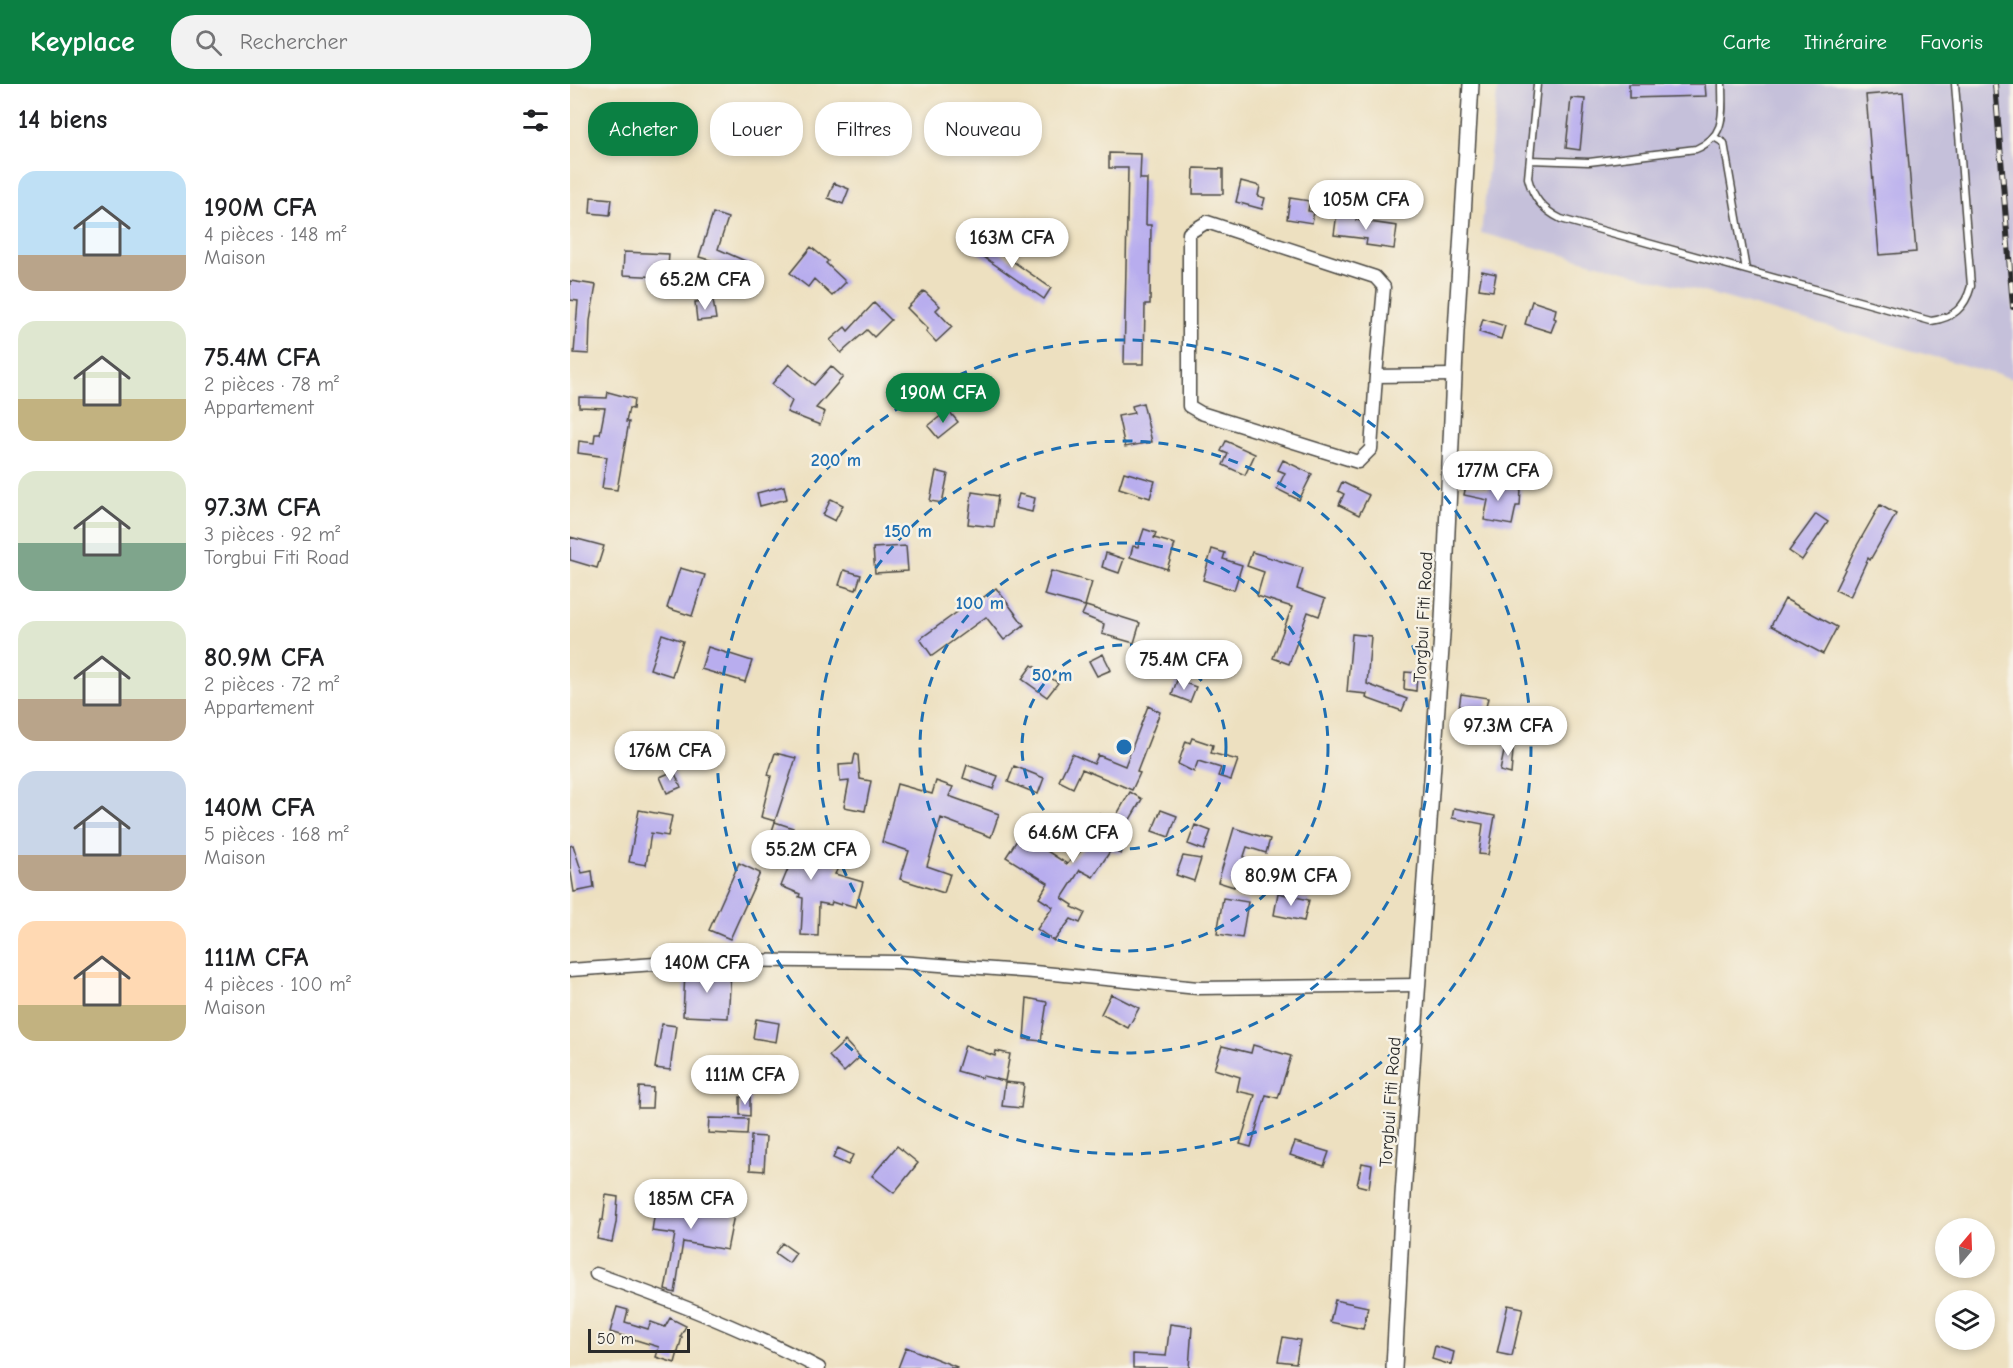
<!DOCTYPE html>
<html lang="fr">
<meta charset="utf-8">
<style>
:root{--surface:#fff;--page:#f2f2f2;--text:#202124;--muted:#757577;--accent:#0b8043}
body{margin:0;font-family:"Comic Neue",sans-serif;background:var(--page);color:var(--text);height:100vh;display:flex;flex-direction:column;font-size:22px;white-space:nowrap}
*{box-sizing:border-box;margin:0}
p{font-size:20px;color:var(--muted)}
.icon{flex:none;width:33px;height:33px;fill:none;stroke:currentColor;stroke-width:2;stroke-linecap:round;stroke-linejoin:round}
.map{position:relative;flex:1;overflow:hidden}
.drawer{display:flex;flex-direction:column;background:var(--surface);width:570px}
.drawer>*{flex:none}
.hud{position:absolute;left:18px;top:18px;width:570px;height:54px;display:flex;gap:12px}
.needle{width:39px;rotate:19deg}
.tools{position:absolute;left:1365px;top:1134px;display:grid;gap:12px}
.tools a{display:grid;place-items:center;width:60px;height:60px;border-radius:50%;background:var(--surface);box-shadow:0 3px 9px #0003;font-size:30px}
.scale{position:absolute;left:18px;bottom:15px;width:102px;box-sizing:border-box;padding-left:6px;border:3px solid #2b2b2b;border-top:0;font-size:16px;line-height:21px;white-space:nowrap;color:#2b2b2b;-webkit-text-stroke:4px #f7f3e8;paint-order:stroke}
.price{position:absolute;translate:-50% -51px;padding:0 14px;border-radius:21px;background:#fff;color:#222;font-size:20px;line-height:39px;filter:drop-shadow(0 2px 3px #0008)}
.price::after{content:'';position:absolute;left:50%;top:36px;width:18px;height:14px;margin-left:-9px;background:inherit;clip-path:polygon(0 0,100% 0,50% 100%)}
.price.on{background:var(--accent);color:#fff}
ul{padding:0;list-style:none}
li{display:flex;align-items:center;gap:18px;height:150px;padding:0 18px}
li span{display:grid;place-items:center;flex:none;width:168px;height:120px;border-radius:18px;color:#555}
li>.icon{margin-inline-start:auto}
span .icon{width:72px;height:72px;fill:#fffc;stroke-width:1}
li b{font-size:26px}
h2{display:flex;justify-content:space-between;align-items:center;height:72px;padding:0 18px;font-size:26px}
.tag{padding:0 21px;border-radius:24px;background:var(--surface);box-shadow:0 3px 9px #0003;font-size:21px;line-height:54px}
.tag.on{background:var(--accent);color:#fff}
header{display:flex;align-items:center;gap:36px;box-sizing:border-box;height:84px;padding:0 30px;background:var(--accent);color:#fff}
header strong{font-size:28px}
nav{display:flex;gap:33px;margin-inline-start:auto;font-size:21px}
.search{width:420px;height:54px;background:var(--page);display:flex;align-items:center;gap:15px;box-sizing:border-box;padding:0 21px;border-radius:24px;color:var(--muted);font-size:22px}
main{display:flex;flex:1;min-height:0}
.map>svg:first-child{display:block}
.industrial{fill:#c5c0da}
.building{fill:#b8adee}
.lines{fill:none;stroke-linecap:round;stroke-linejoin:round}
.service-casing{stroke:#484641;stroke-width:9}
.minor-casing{stroke:#484641;stroke-width:15}
.tertiary-casing{stroke:#484641;stroke-width:18}
.service{stroke:#fff;stroke-width:6}
.minor{stroke:#fff;stroke-width:12}
.tertiary{stroke:#fff;stroke-width:15}
.rail-casing{stroke:#2b2b2b;stroke-width:6}
.rail{stroke:#f7f3e8;stroke-width:4;stroke-dasharray:11;stroke-linecap:butt}
.ring{fill:none;stroke:#1f6fb2;stroke-width:3;stroke-dasharray:10 8}
.labels{text-anchor:middle;stroke-width:5;stroke-linejoin:round;paint-order:stroke}
.street-label{font-size:18px;fill:#2b2b2b;stroke:#f7f3e8}
.centre{fill:#1f6fb2;stroke:#f7f3e8;stroke-width:3}
.ring-label{font-size:18px;text-anchor:middle;font-weight:bold;fill:#1f6fb2;stroke:#f7f3e8;stroke-width:5;stroke-linejoin:round;paint-order:stroke}
</style>
<header>
<strong>Keyplace</strong>
<div class="search"><svg class="icon" aria-label="search" viewBox="0 0 24 24"><circle cx="10" cy="10" r="6"/><path d="M15 15l6 6"/></svg>Rechercher</div>
<nav><a>Carte</a><a>Itinéraire</a><a>Favoris</a></nav>
</header>
<main>
<section class="drawer">
<h2>14 biens<svg class="icon" aria-label="filters" viewBox="0 0 24 24"><path d="M4 7h16M4 17h16"/><circle cx="9" cy="7" r="2"/><circle cx="15" cy="17" r="2"/></svg></h2>
<ul>
<li><span style="background:linear-gradient(#bfe0f5 70%,#b9a48a 0)"><svg class="icon" aria-label="home" viewBox="0 0 24 24"><path d="M3 11l9-7 9 7M6 9v11h12V9"/></svg></span><div><b>190M CFA</b><p>4 pièces · 148 m²</p><p>Maison</p></div></li>
<li><span style="background:linear-gradient(#dfe7d0 65%,#c2b280 0)"><svg class="icon" aria-label="home" viewBox="0 0 24 24"><path d="M3 11l9-7 9 7M6 9v11h12V9"/></svg></span><div><b>75.4M CFA</b><p>2 pièces · 78 m²</p><p>Appartement</p></div></li>
<li><span style="background:linear-gradient(#dfe7d0 60%,#7fa58c 0)"><svg class="icon" aria-label="home" viewBox="0 0 24 24"><path d="M3 11l9-7 9 7M6 9v11h12V9"/></svg></span><div><b>97.3M CFA</b><p>3 pièces · 92 m²</p><p>Torgbui Fiti Road</p></div></li>
<li><span style="background:linear-gradient(#dfe7d0 65%,#b9a48a 0)"><svg class="icon" aria-label="home" viewBox="0 0 24 24"><path d="M3 11l9-7 9 7M6 9v11h12V9"/></svg></span><div><b>80.9M CFA</b><p>2 pièces · 72 m²</p><p>Appartement</p></div></li>
<li><span style="background:linear-gradient(#c9d6e8 70%,#b9a48a 0)"><svg class="icon" aria-label="home" viewBox="0 0 24 24"><path d="M3 11l9-7 9 7M6 9v11h12V9"/></svg></span><div><b>140M CFA</b><p>5 pièces · 168 m²</p><p>Maison</p></div></li>
<li><span style="background:linear-gradient(#ffd9b3 70%,#c2b280 0)"><svg class="icon" aria-label="home" viewBox="0 0 24 24"><path d="M3 11l9-7 9 7M6 9v11h12V9"/></svg></span><div><b>111M CFA</b><p>4 pièces · 100 m²</p><p>Maison</p></div></li>
</ul>
</section>
<div class="map">
<svg width="1443" height="1284" viewBox="0 0 1443 1284">
<rect width="100%" height="100%" fill="#f7f3e8"/>
<filter id="ink" filterUnits="userSpaceOnUse"><feTurbulence type="fractalNoise" baseFrequency=".0167" numOctaves="2"/><feDisplacementMap in="SourceGraphic" scale="12" xChannelSelector="R" yChannelSelector="G"/><feConvolveMatrix kernelMatrix="1 2 1 2 8 2 1 2 1" color-interpolation-filters="sRGB"/></filter>
<filter id="wash" filterUnits="userSpaceOnUse"><feTurbulence type="fractalNoise" baseFrequency=".008" numOctaves="4" result="noise"/><feDisplacementMap in="SourceGraphic" scale="24" xChannelSelector="R" yChannelSelector="G"/><feGaussianBlur stdDeviation="1.35" result="paint"/><feColorMatrix in="noise" values="0 0 0 0 0 0 0 0 0 0 0 0 0 0 0 0 0 1.4 0 .05"/><feComposite in="paint" operator="in"/></filter>
<g filter="url(#wash)">
<rect width="100%" height="100%" fill="#ede0c0"/>
<path class="industrial" d="M928,0h515v295l-287,-81 -245,-65z"/>
<g id="blocks">
<path class="building" d="M1059,0h76l1,12 -77,2z
M1333,8l13,160 -37,3 -13,-160z
M1001,14l14,1 -5,51 -14,-2z
M539,69l32,1 -1,25h7l-1,46h5l-1,79h-5l-1,60h-20l4,-196h-19z
M624,84l29,1v25h-30z
M671,97l19,5 -2,10 7,2 -3,11 -26,-7z
M264,99l15,6 -6,15 -15,-6z
M21,113l21,2 -2,16 -20,-2z
M720,114l20,3 -2,10 6,1 -2,11 -25,-4z
M143,129l15,5 -10,31 34,15 -2,6 -15,-4 -4,9 -14,-6 3,-6 -21,-6z
M767,129l20,2 -1,5 41,6 -3,23 -28,-4 1,-6 -33,-4z
M411,155l70,49 -7,11 -70,-49z
M241,163l17,14 -2,2 20,19 -14,14 -18,-17 -6,8 -18,-14z
M54,168l45,2 -1,13 -6,-1v11l-39,-2z
M912,187l14,3 -3,17 -14,-2z
M0,197l26,4 -6,36 -1,33 -15,-1 4,-52 -8,-1z
M354,207l16,15 -4,4 16,17 -16,15 -10,-11 2,-2 -21,-21z
M143,216l3,19 -19,2 -2,-19z
M962,217l24,8 -2,9 2,1 -5,13 -26,-8z
M304,219l17,17 -17,17 -7,-7 -26,23 -11,-13 15,-13 3,4z
M913,235l22,7 -4,13 -22,-7z
M219,280l25,21 17,-19 12,11 -27,31 9,4 -5,13 -33,-13 5,-11 -20,-17z
M38,308l26,7 -1,10 -4,-1 -3,14h3l-12,68 -15,-2 5,-31 -29,-4 1,-12 15,2 1,-9h5l5,-26 -26,-1v-10l28,1z
M573,319l9,39 -27,5 -7,-31 16,-3 -2,-7z
M378,326l10,12 -20,16 -10,-12z
M656,357l29,13 -10,21 -22,-10 5,-11 -7,-3z
M713,376l29,14 -13,26 -22,-11 8,-16 -7,-3z
M366,387l12,3 -6,29 -12,-2z
M554,388l31,9 -5,17 -31,-10z
M772,398l27,13 -10,20 -20,-10 5,-11 -6,-3z
M896,401l23,4v-3l32,3 -1,17h-4l-4,19 -28,-5 4,-20 -24,-5z
M214,402l3,13 -27,7 -3,-13z
M402,408l26,4 -4,31 -26,-3z
M449,410l16,4 -3,14 -17,-4z
M261,415l12,6 -8,16 -12,-6z
M1310,421l16,9 -26,46 -2,-2 -18,39 -15,-7 20,-41z
M1246,430l12,8 -26,38 -13,-9z
M574,445l12,4 -2,5 21,6 -8,25 -37,-12 3,-11 5,1z
M0,453l34,9 -7,22 -27,-8z
M336,462l2,25 -33,2 -2,-25z
M642,465l13,4 -2,6 19,6 -8,25 -31,-10z
M682,468l51,16 -6,21 28,10 -6,17 -11,-4 -19,52 -16,-6 19,-51 -35,-11 7,-24 -17,-6z
M536,469l18,6 -5,14 -17,-6z
M110,484l25,7 -13,41 -25,-8z
M274,486l17,5 -5,15 -17,-5z
M481,487l41,11 -7,24 -41,-11z
M426,504l28,37 -20,15 -18,-23 -54,39 -12,-17 47,-34 2,3z
M1215,515l52,28 -14,27 -52,-28z
M516,522l54,17 -6,20 -32,-9 2,-10 -22,-9z
M92,550l21,7 -11,35 -22,-7z
M782,550l19,2 -4,48 40,15 -5,12 -36,-13 1,-4 -20,-2z
M138,563l44,14 -7,21 -44,-13z
M533,570l8,16 -14,6 -8,-15z
M462,581l26,18 -11,14 -25,-18z
M835,588l12,1 -1,18 -12,-2z
M607,596l19,7 -6,15 -18,-7z
M891,610l27,4 -3,14 -26,-4z
M578,622l12,6 -23,60 3,1 -8,17 -50,-21 -9,19 -14,-7 13,-27 22,10 4,-9 27,11z
M937,653l7,2 -3,35 -11,-3z
M622,654l21,7 -2,8 27,7 -7,20 -13,-4 3,-8 -23,-7 -4,11 -16,-8 8,-23 4,2z
M205,669l21,5 -21,63 -14,-4 10,-41 -3,-1z
M285,670l3,1 2,24 11,2 -6,30 -21,-4 5,-26 -9,1 -1,-17 14,-1z
M397,681l31,11 -5,13 -30,-11z
M444,682l30,12 -6,16 -30,-12z
M104,687l7,16 -14,6 -7,-16z
M366,697l17,6 -4,9 50,18 -8,23 -50,-19 -14,48 23,8 -6,19 -44,-14 9,-28 -27,-9 15,-58 35,10z
M560,708l12,7 -17,29 6,2 -10,24 -10,-4 -18,27 -13,-7 -18,28 11,7 -1,2 13,6 -5,10 -9,-4 -17,22 -17,-12 16,-22 -14,-9 9,-15 -42,-26 15,-23 46,30 18,-17 -5,-4 19,-29 13,9z
M884,724l41,8 -7,39 -9,-1 4,-30 -31,-6z
M69,726l33,6 -4,20 -17,-3 -5,32 -17,-3z
M591,726l16,6 -8,21 -17,-6z
M205,738l18,6 -9,29 30,12 4,-11 21,8 -4,8 28,8 -7,25 -14,-4 -1,2 -9,-3 -1,3 -12,-2 -1,33 -17,-1 2,-37 -4,-1 1,-3 -19,-8 7,-17 -26,-8z
M625,741l16,6 -7,19 -16,-6z
M664,744l36,11 -4,14 -19,-6 -13,40 -16,-5z
M3,761l9,28 10,-2 2,17 -20,4 -4,-26v-20z
M613,772l18,3 -7,22 -18,-6z
M169,779l21,10 -30,66 -21,-9z
M708,809l31,7 -5,21 -30,-6z
M653,814l25,4 -6,36 -25,-4z
M115,887l46,1 -3,46 -45,-2z
M541,910l28,14 -11,20 -27,-14z
M457,914l20,4 -6,39 -17,-2z
M186,935l23,4 -3,19 -23,-4z
M92,940l14,2 -6,44 -15,-2z
M275,957l15,16 -16,15 -15,-16z
M395,961l30,11 1,-5 14,3 -5,27 -22,-5 -1,2 -25,-7z
M683,961l38,11 -13,42 -12,-3 -15,52 -11,-3 15,-49 -18,-4 3,-14 -26,-8 8,-23 29,7z
M435,998l19,2 -3,24 -19,-2z
M69,1003l14,1 -1,20h-14z
M170,1013h10v19l-10,-1z
M139,1034l39,1 -1,16 -39,-2z
M181,1052l15,1 -2,34 -14,-1z
M725,1058l34,10 -5,14 -34,-11z
M327,1062l21,17 -24,30 -22,-17z
M268,1064l15,7 -5,10 -15,-7z
M792,1079l10,2 -3,23 -12,-3z
M36,1111l12,2 -2,26 -4,19 -15,-3 4,-19h2z
M79,1113l42,14 1,-9 43,8 -8,40 -44,-8 -8,51 -10,-3 10,-56 -23,-3 3,-21 -10,-2z
M212,1159l14,10 -7,10 -14,-10z
M765,1216l33,7 -5,22 -33,-7z
M938,1221l15,3 -11,48 -15,-3z
M47,1223l11,3 -3,12 23,7 3,-7 14,5 5,-9 16,8 -6,11h2l-7,26 -19,-6 3,-10 -49,-15z
M600,1240l22,3 -3,41h-56v-14l33,2z
M713,1253l17,3 -4,23 -18,-2z
M865,1262l19,6 -3,13 -19,-6z
M336,1263l51,20v1h-59z"/>
</g>
</g>
<g filter="url(#ink)">
<use href="#blocks" fill-opacity="0" stroke="#484641" stroke-width="1.5"/>
<g class="lines">
<defs>
<path id="service" d="M967,0l-9,94c5,20 15,32 33,41l370,102c22,-3 34,-13 40,-35l-16,-202
M1144,53l10,6 22,127
M960,76l59,2 107,-13c31,-14 26,-36 26,-65"/>
<path id="minor" d="M806,292l-5,73 -13,13 -157,-49 -12,-7v-173l18,-11 168,55 9,10 -8,89 78,-1
M0,886l142,-10 187,2 135,10 164,16 220,-3
M26,1190c77,27 151,56 223,94"/>
<path id="tertiary" d="M824,1284l9,-173 40,-575 13,-289 15,-247"/>
</defs>
<use href="#service" class="service-casing"/>
<use href="#minor" class="minor-casing"/>
<use href="#tertiary" class="tertiary-casing"/>
<use href="#service" class="service"/>
<use href="#minor" class="minor"/>
<use href="#tertiary" class="tertiary"/>
<defs>
<path id="rail" d="M1425,0l18,223"/>
</defs>
<use href="#rail" class="rail-casing"/>
<use href="#rail" class="rail"/>
</g>
</g>
<g class="ring">
<circle cx="554" cy="663" r="102"/>
<circle cx="554" cy="663" r="204"/>
<circle cx="554" cy="663" r="306"/>
<circle cx="554" cy="663" r="407"/>
</g>
<g class="labels">
<g class="street-label">
<text transform="translate(853 533) rotate(-87)" y="6">Torgbui Fiti Road</text>
<text transform="translate(820 1018) rotate(-86)" y="6">Torgbui Fiti Road</text>
</g>
</g>
<circle cx="554" cy="663" r="9" class="centre"/>
<g class="ring-label">
<text x="266" y="382">200 m</text>
<text x="338" y="453">150 m</text>
<text x="410" y="525">100 m</text>
<text x="482" y="597">50 m</text>
</g>
</svg>
<div class="tools">
<a><svg class="needle" viewBox="-14 -14 28 28"><path d="M0-13l5 13h-10z" fill="#e53935"/><path d="M0 13l5-13h-10z" fill="#757577"/></svg></a>
<a><svg class="icon" aria-label="layers" viewBox="0 0 24 24"><path d="M12 4l9 5-9 5-9-5zM3 14l9 5 9-5"/></svg></a>
</div>
<div class="scale">50 m</div>
<b class="price" style="left:796px;top:147px">105M CFA</b>
<b class="price" style="left:442px;top:185px">163M CFA</b>
<b class="price" style="left:135px;top:227px">65.2M CFA</b>
<b class="price on" style="left:373px;top:340px">190M CFA</b>
<b class="price" style="left:928px;top:418px">177M CFA</b>
<b class="price" style="left:614px;top:607px">75.4M CFA</b>
<b class="price" style="left:938px;top:673px">97.3M CFA</b>
<b class="price" style="left:100px;top:698px">176M CFA</b>
<b class="price" style="left:503px;top:780px">64.6M CFA</b>
<b class="price" style="left:241px;top:797px">55.2M CFA</b>
<b class="price" style="left:721px;top:823px">80.9M CFA</b>
<b class="price" style="left:137px;top:910px">140M CFA</b>
<b class="price" style="left:175px;top:1022px">111M CFA</b>
<b class="price" style="left:121px;top:1146px">185M CFA</b>
<div class="hud">
<a class="tag on">Acheter</a>
<a class="tag">Louer</a>
<a class="tag">Filtres</a>
<a class="tag">Nouveau</a>
</div>
</div>
</main>
